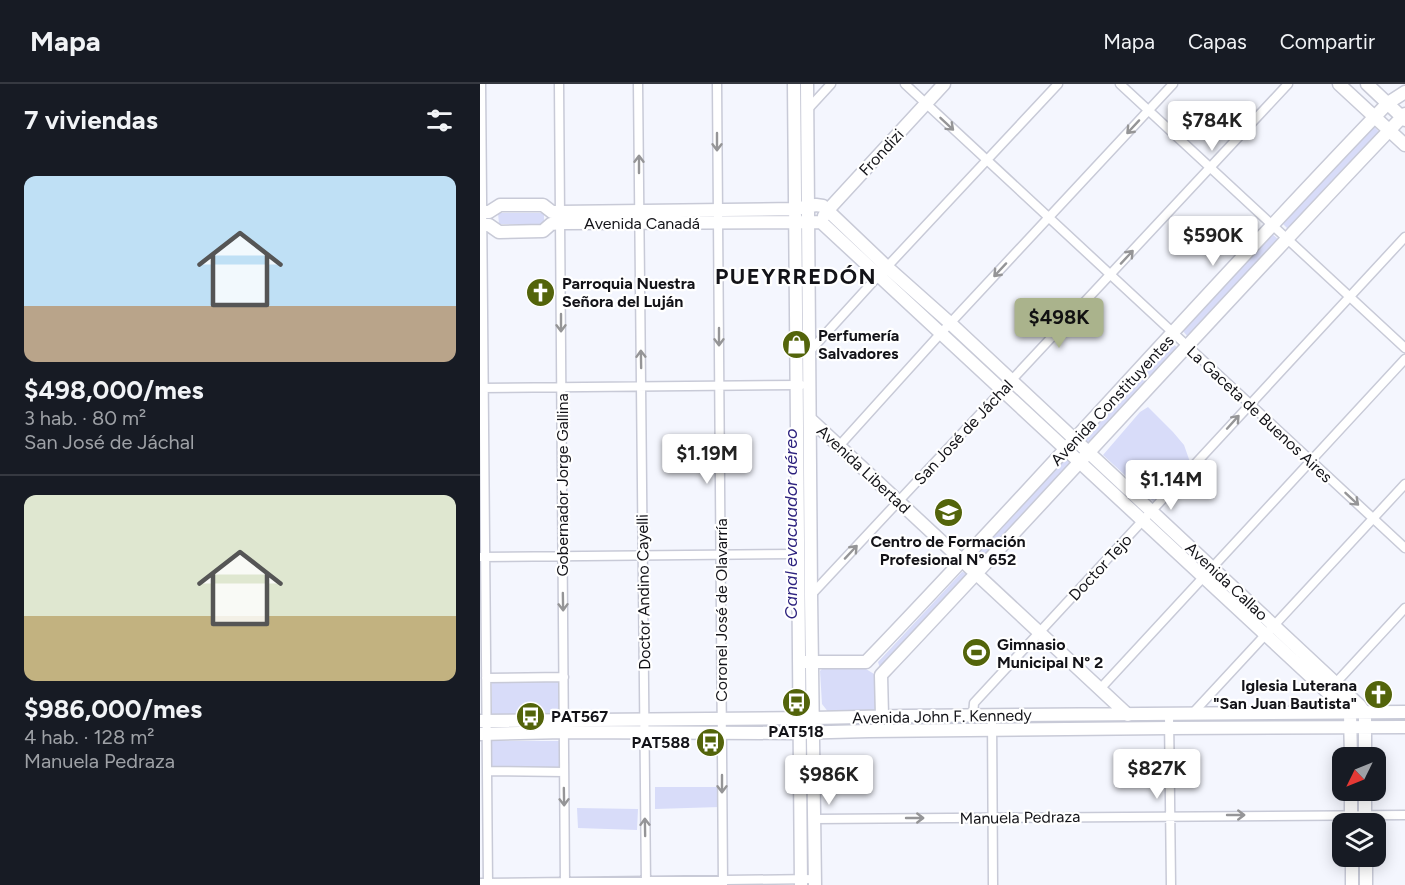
<!DOCTYPE html>
<html lang="es">
<meta charset="utf-8">
<style>
:root{--surface:#171b24;--page:#242831;--text:#f1f3f6;--muted:#9ea1a6;--line:#363941;--accent:#aab38c}
body{margin:0;font-family:Figtree,sans-serif;background:var(--page);color:var(--text);height:100vh;display:flex;flex-direction:column;font-size:22px;white-space:nowrap}
*{box-sizing:border-box;margin:0}
p{font-size:20px;color:var(--muted)}
.icon{flex:none;width:33px;height:33px;fill:none;stroke:currentColor;stroke-width:2;stroke-linecap:round;stroke-linejoin:round}
.map{position:relative;flex:1;overflow:hidden}
.side{display:flex;flex-direction:column;background:var(--surface);width:480px}
.side>*{flex:none}
.needle{width:39px;rotate:227deg}
.fabs{position:absolute;left:852px;top:663px;display:grid;gap:12px}
.fabs a{display:grid;place-items:center;width:54px;height:54px;border-radius:12px;background:var(--surface);box-shadow:0 3px 15px #0003;font-size:30px}
.price{position:absolute;translate:-50% -51px;padding:0 14px;border-radius:6px;background:#fff;color:#222;font-size:20px;line-height:39px;filter:drop-shadow(0 2px 3px #0008)}
.price::after{content:'';position:absolute;left:50%;top:36px;width:18px;height:14px;margin-left:-9px;background:inherit;clip-path:polygon(0 0,100% 0,50% 100%)}
.price.current{background:var(--accent);color:#111}
ul{padding:0;list-style:none}
li{display:grid;align-content:center;gap:12px;height:318px;padding:0 24px}
li+li{border-top:2px solid var(--line)}
li span{display:grid;place-items:center;height:186px;border-radius:12px;color:#555}
li>.icon{margin-inline-start:auto}
span .icon{width:108px;height:108px;fill:#fffc;stroke-width:1}
li b{font-size:26px}
h2{display:flex;justify-content:space-between;align-items:center;height:72px;padding:0 24px;font-size:26px}
header{display:flex;align-items:center;gap:36px;box-sizing:border-box;height:84px;padding:0 30px;background:var(--surface);border-bottom:2px solid var(--line)}
header strong{font-size:28px}
nav{display:flex;gap:33px;margin-inline-start:auto;font-size:21px}
main{display:flex;flex:1;min-height:0}
.map>svg:first-child{display:block}
.park{fill:#d8dcf9}
.lines{fill:none;stroke-linecap:round;stroke-linejoin:round}
.stream{stroke:#8d92e3;stroke-width:2}
.street-casing{stroke:#c8cad7;stroke-width:11}
.secondary-casing{stroke:#c8cad7;stroke-width:15}
.street{stroke:#fff;stroke-width:8}
.secondary{stroke:#fff;stroke-width:12}
.oneway{stroke:#959597}
.labels{text-anchor:middle;stroke-width:4.5;stroke-linejoin:round;paint-order:stroke}
.street-label{font-size:16px;fill:#131318;stroke:#fff}
.poi-label{font-size:16px;font-weight:bold;fill:#131318;stroke:#fff;text-anchor:start}
.water-label{font-size:18px;font-style:italic;fill:#2e237f;stroke:#fff}
.district-label{font-size:22px;font-weight:bold;letter-spacing:1.5px;fill:#131318;stroke:#fff}
</style>
<header>
<strong>Mapa</strong>
<nav><a>Mapa</a><a>Capas</a><a>Compartir</a></nav>
</header>
<main>
<section class="side">
<h2>7 viviendas<svg class="icon" aria-label="filters" viewBox="0 0 24 24"><path d="M4 7h16M4 17h16"/><circle cx="9" cy="7" r="2"/><circle cx="15" cy="17" r="2"/></svg></h2>
<ul>
<li><span style="background:linear-gradient(#bfe0f5 70%,#b9a48a 0)"><svg class="icon" aria-label="home" viewBox="0 0 24 24"><path d="M3 11l9-7 9 7M6 9v11h12V9"/></svg></span><div><b>$498,000/mes</b><p>3 hab. · 80 m²</p><p>San José de Jáchal</p></div></li>
<li><span style="background:linear-gradient(#dfe7d0 65%,#c2b280 0)"><svg class="icon" aria-label="home" viewBox="0 0 24 24"><path d="M3 11l9-7 9 7M6 9v11h12V9"/></svg></span><div><b>$986,000/mes</b><p>4 hab. · 128 m²</p><p>Manuela Pedraza</p></div></li>
</ul>
</section>
<div class="map">
<svg width="925" height="801" viewBox="0 0 925 801">
<rect width="100%" height="100%" fill="#f4f6fe"/>
<path class="park" d="M893,41l7,8 -92,96 -6,-6z
M18,129h46v11h-45z
M791,149l7,6 -90,98 -6,-7z
M691,258l8,7 -90,95 -7,-6z
M668,323l25,25 11,13 6,17 -37,39 -50,-46 37,-43z
M588,376l3,2 1,4 -91,98 -5,-5v-4l88,-94z
M482,488l5,1 1,5 -83,90h-5l-2,-6z
M344,583l42,2 8,5 3,8 1,29 -49,2 -7,-9 -2,-33z
M12,598h67l1,32 -68,1z
M12,657h68v26h-68z
M175,703h66l-1,20 -65,2z
M97,724l61,1 -1,21 -59,-2z"/>
<g class="lines">
<path class="stream" d="M322,147v35
M324,512l1,-58
M326,625v-33
M328,718v66"/>
<defs>
<path id="street" d="M1,0l7,801
M79,0l6,801
M158,0l8,801
M237,0l6,801
M425,0l500,464
M640,0l285,264
M328,25l23,-25
M330,267l60,-66 188,-201
M0,304l321,-3
M359,362l102,-113 232,-249
M1,473l317,-3
M331,511l477,-511
M6,594l78,-1
M852,603l73,-79
M620,605l305,-330
M712,630l213,-230
M493,631l1,-12 431,-466
M512,631l1,170
M689,631l2,170
M7,687l77,1
M334,735l591,-4
M0,799l335,-4"/>
<path id="secondary" d="M314,0l7,801
M327,0l4,511 4,290
M859,0l66,61
M887,0l38,36
M0,128h9l11,-7h43l9,7h8l235,-3 21,-4 7,1 64,61 63,56 410,383 5,7v45
M344,132l4,-6 116,-126
M0,141h9l10,7 44,-1 8,-7 9,-1 261,-1 529,491 1,45
M330,335l318,296
M319,578h67c177,-184 345,-376 522,-559l17,-11
M402,632l-1,-41c176,-186 347,-376 524,-561
M0,637l333,-3 92,-2 500,-4
M0,650l84,-2 228,1 77,-2 300,-3 236,-1
M871,706v34
M885,706v34
M872,772v29
M886,772v29"/>
</defs>
<use href="#street" class="street-casing"/>
<use href="#secondary" class="secondary-casing"/>
<use href="#street" class="street"/>
<use href="#secondary" class="secondary"/>
</g>
<defs><path id="oneway-shaft" d="M-6 0H5M1.5-3L5.5 0L1.5 3" fill="none" stroke-width="1.6" stroke-linecap="round" stroke-linejoin="round" transform="scale(1.5)"/></defs>
<g class="oneway">
<use href="#oneway-shaft" transform="translate(467 40) rotate(43)"/>
<use href="#oneway-shaft" transform="translate(653 43) rotate(133)"/>
<use href="#oneway-shaft" transform="translate(237 58) rotate(90)"/>
<use href="#oneway-shaft" transform="translate(159 80) rotate(-90)"/>
<use href="#oneway-shaft" transform="translate(647 173) rotate(-47)"/>
<use href="#oneway-shaft" transform="translate(520 186) rotate(133)"/>
<use href="#oneway-shaft" transform="translate(81 239) rotate(90)"/>
<use href="#oneway-shaft" transform="translate(239 253) rotate(90)"/>
<use href="#oneway-shaft" transform="translate(161 275) rotate(-91)"/>
<use href="#oneway-shaft" transform="translate(753 338) rotate(-48)"/>
<use href="#oneway-shaft" transform="translate(872 415) rotate(43)"/>
<use href="#oneway-shaft" transform="translate(371 468) rotate(-47)"/>
<use href="#oneway-shaft" transform="translate(83 518) rotate(89)"/>
<use href="#oneway-shaft" transform="translate(242 700) rotate(90)"/>
<use href="#oneway-shaft" transform="translate(84 713) rotate(89)"/>
<use href="#oneway-shaft" transform="translate(756 731)"/>
<use href="#oneway-shaft" transform="translate(435 734)"/>
<use href="#oneway-shaft" transform="translate(165 743) rotate(-91)"/>
</g>
<defs>
<symbol id="church-disc" viewBox="-11 -11 22 22"><circle r="9.5" fill="#53640b" stroke="#fff"/><path d="M-1.2-6h2.4v3.5h3.3v2.4h-3.3V6h-2.4V-.1h-3.3v-2.4h3.3Z" fill="#fff"/></symbol>
<symbol id="shop-disc" viewBox="-11 -11 22 22"><circle r="9.5" fill="#53640b" stroke="#fff"/><path d="M-5-2.5h2.3a2.7 3.5 0 0 1 5.4 0H5L5.5 6h-11ZM-1.5-2.5h3a1.5 2.3 0 0 0-3 0Z" fill="#fff"/></symbol>
<symbol id="school-disc" viewBox="-11 -11 22 22"><circle r="9.5" fill="#53640b" stroke="#fff"/><path d="M0-5L7-2L0 1L-7-2ZM-4 1L0 2.5L4 1V4Q0 6-4 4Z" fill="#fff"/></symbol>
<symbol id="stadium-disc" viewBox="-11 -11 22 22"><circle r="9.5" fill="#53640b" stroke="#fff"/><path d="M0-5a6.5 5 0 1 0 0 10a6.5 5 0 1 0 0-10ZM-3.5-1.8h7v3.6h-7Z" fill="#fff"/></symbol>
<symbol id="bus-disc" viewBox="-11 -11 22 22"><circle r="9.5" fill="#53640b" stroke="#fff"/><path d="M-5-6H5V4H4V6H2V4H-2V6H-4V4H-5ZM-3.5-4V0h7V-4ZM-3.5 1.2v1.5H-2V1.2ZM2 1.2v1.5H3.5V1.2Z" fill="#fff"/></symbol>
</defs>
<g fill-rule="evenodd">
<use href="#church-disc" x="44" y="192" width="33" height="33"/>
<use href="#shop-disc" x="300" y="244" width="33" height="33"/>
<use href="#school-disc" x="452" y="412" width="33" height="33"/>
<use href="#stadium-disc" x="480" y="552" width="33" height="33"/>
<use href="#church-disc" x="882" y="594" width="33" height="33"/>
<use href="#bus-disc" x="300" y="602" width="33" height="33"/>
<use href="#bus-disc" x="34" y="616" width="33" height="33"/>
<use href="#bus-disc" x="214" y="642" width="33" height="33"/>
</g>
<g class="labels">
<g class="street-label">
<text transform="translate(401 68) rotate(-47)" y="6">Frondizi</text>
<text x="162" y="145">Avenida Canadá</text>
<text transform="translate(632 316) rotate(-47)" y="6">Avenida Constituyentes</text>
<text transform="translate(780 330) rotate(43)" y="6">La Gaceta de Buenos Aires</text>
<text transform="translate(483 348) rotate(-47)" y="6">San José de Jáchal</text>
<text transform="translate(384 385) rotate(43)" y="6">Avenida Libertad</text>
<text transform="translate(82 401) rotate(-90)" y="6">Gobernador Jorge Gallina</text>
<text transform="translate(620 483) rotate(-47)" y="6">Doctor Tejo</text>
<text transform="translate(747 497) rotate(43)" y="6">Avenida Callao</text>
<text transform="translate(163 508) rotate(-91)" y="6">Doctor Andino Cayelli</text>
<text transform="translate(241 526) rotate(-90)" y="6">Coronel José de Olavarría</text>
<text transform="translate(462 632) rotate(-1)" y="6">Avenida John F. Kennedy</text>
<text transform="translate(540 733) rotate(-1)" y="6">Manuela Pedraza</text>
</g>
<g class="poi-label">
<text x="82" y="205">Parroquia Nuestra<tspan x="82" dy="18">Señora del Luján</tspan></text>
<text x="338" y="257">Perfumería<tspan x="338" dy="18">Salvadores</tspan></text>
<text x="468" y="463" text-anchor="middle">Centro de Formación<tspan x="468" dy="18">Profesional N° 652</tspan></text>
<text x="517" y="566">Gimnasio<tspan x="517" dy="18">Municipal N° 2</tspan></text>
<text x="877" y="607" text-anchor="end">Iglesia Luterana<tspan x="877" dy="18">"San Juan Bautista"</tspan></text>
<text x="71" y="638">PAT567</text>
<text x="316" y="653" text-anchor="middle">PAT518</text>
<text x="210" y="664" text-anchor="end">PAT588</text>
</g>
<g class="water-label">
<text transform="translate(311 440) rotate(-90)" y="6">Canal evacuador aéreo</text>
</g>
<g class="district-label">
<text x="316" y="200">PUEYRREDÓN</text>
</g>
</g>
</svg>
<div class="fabs">
<a><svg class="needle" viewBox="-14 -14 28 28"><path d="M0-13l5 13h-10z" fill="#e53935"/><path d="M0 13l5-13h-10z" fill="#9ea1a6"/></svg></a>
<a><svg class="icon" aria-label="layers" viewBox="0 0 24 24"><path d="M12 4l9 5-9 5-9-5zM3 14l9 5 9-5"/></svg></a>
</div>
<b class="price" style="left:732px;top:68px">$784K</b>
<b class="price" style="left:733px;top:183px">$590K</b>
<b class="price current" style="left:579px;top:265px">$498K</b>
<b class="price" style="left:227px;top:401px">$1.19M</b>
<b class="price" style="left:691px;top:427px">$1.14M</b>
<b class="price" style="left:677px;top:716px">$827K</b>
<b class="price" style="left:349px;top:722px">$986K</b>
</div>
</main>
